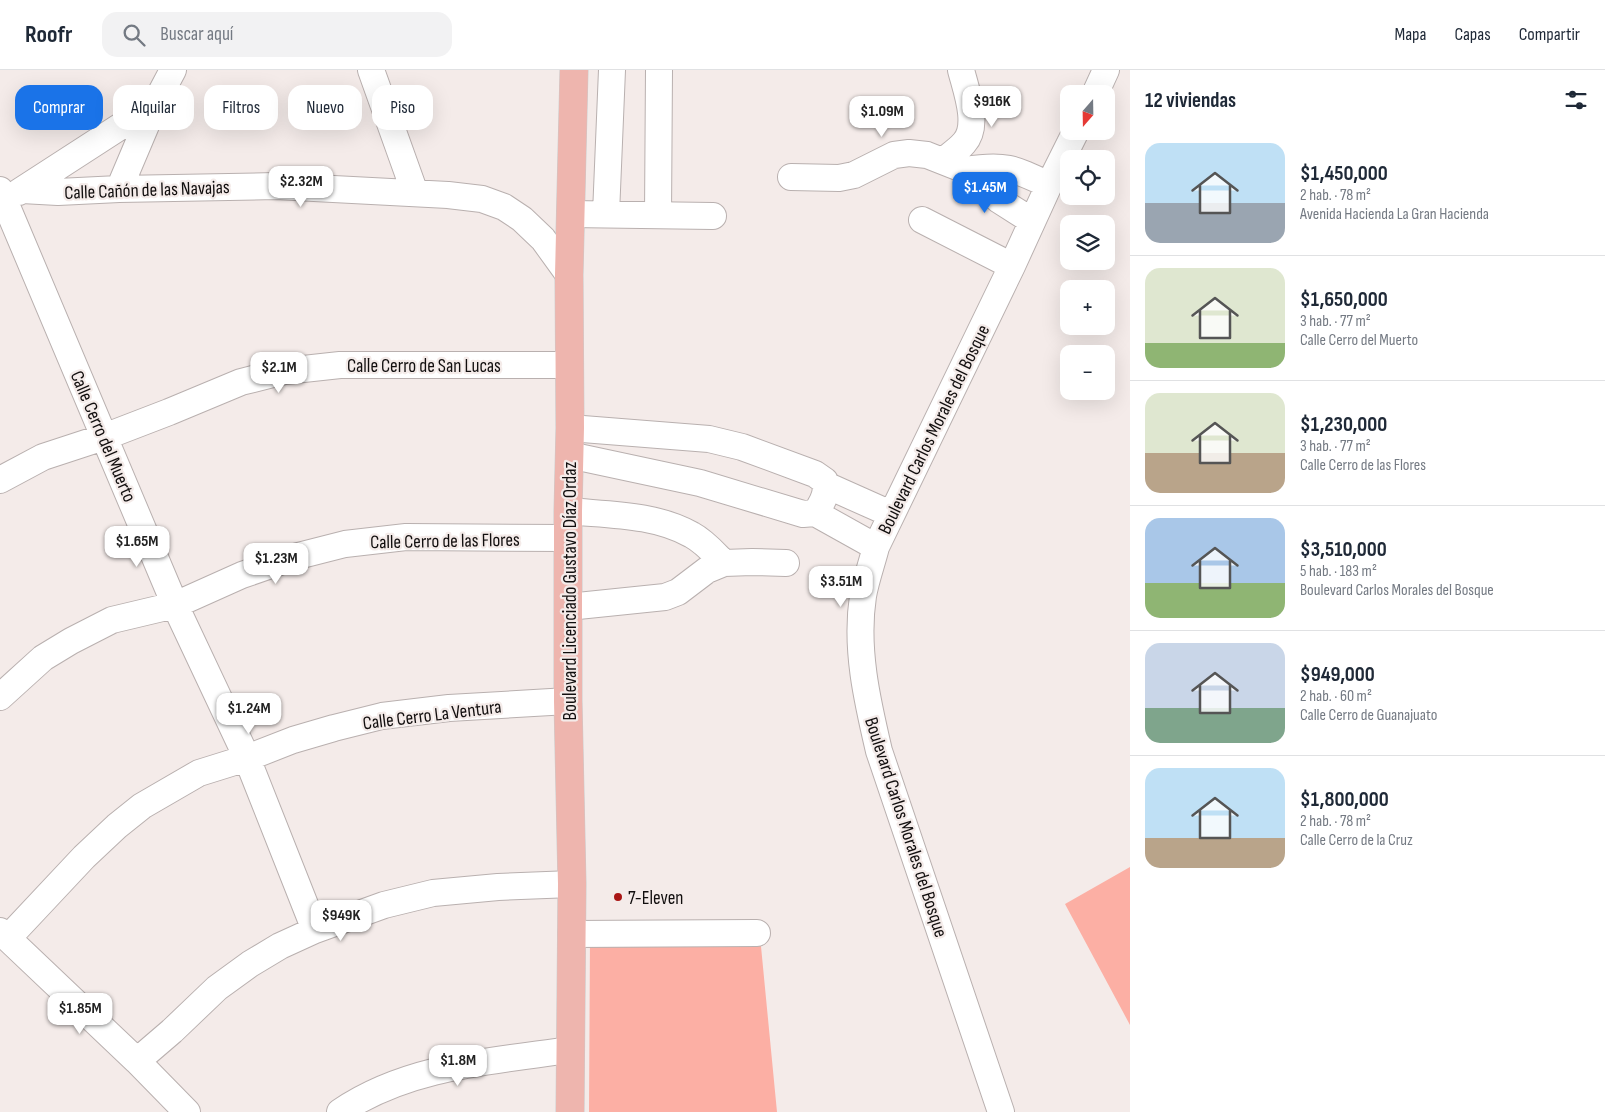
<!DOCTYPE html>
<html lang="es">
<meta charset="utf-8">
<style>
:root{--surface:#fff;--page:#f2f2f3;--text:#1f2937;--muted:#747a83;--line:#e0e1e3;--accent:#1a73e8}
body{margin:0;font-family:"Sofia Sans Condensed",sans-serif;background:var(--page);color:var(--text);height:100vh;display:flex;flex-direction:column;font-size:19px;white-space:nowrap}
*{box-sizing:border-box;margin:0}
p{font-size:16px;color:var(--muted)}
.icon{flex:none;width:28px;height:28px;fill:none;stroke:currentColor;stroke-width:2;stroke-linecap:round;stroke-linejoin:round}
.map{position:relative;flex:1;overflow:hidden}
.sheet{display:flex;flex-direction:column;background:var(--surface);width:475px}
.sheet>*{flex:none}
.hud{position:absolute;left:15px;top:15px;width:475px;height:45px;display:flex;gap:10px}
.needle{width:32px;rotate:200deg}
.buttons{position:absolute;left:1060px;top:15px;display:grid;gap:10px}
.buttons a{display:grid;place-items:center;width:55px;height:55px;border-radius:10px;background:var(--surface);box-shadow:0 5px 20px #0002;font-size:25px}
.price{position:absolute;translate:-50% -42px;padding:0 11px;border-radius:10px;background:#fff;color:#222;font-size:16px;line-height:32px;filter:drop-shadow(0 1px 2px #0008)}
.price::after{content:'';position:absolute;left:50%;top:30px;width:15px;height:11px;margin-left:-8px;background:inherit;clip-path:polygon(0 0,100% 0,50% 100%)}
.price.active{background:var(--accent);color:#fff}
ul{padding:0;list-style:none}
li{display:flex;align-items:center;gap:15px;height:125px;padding:0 15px}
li+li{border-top:1px solid var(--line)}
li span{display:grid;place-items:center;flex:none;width:140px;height:100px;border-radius:15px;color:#555}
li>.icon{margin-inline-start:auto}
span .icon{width:60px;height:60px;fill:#fffc;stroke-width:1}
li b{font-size:21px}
h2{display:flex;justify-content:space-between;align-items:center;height:60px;padding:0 15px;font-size:21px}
.pill{padding:0 18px;border-radius:15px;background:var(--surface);box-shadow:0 5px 20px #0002;font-size:18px;line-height:45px}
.pill.active{background:var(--accent);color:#fff}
header{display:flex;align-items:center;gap:30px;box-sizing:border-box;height:70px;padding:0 25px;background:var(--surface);border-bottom:1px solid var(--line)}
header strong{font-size:24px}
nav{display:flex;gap:28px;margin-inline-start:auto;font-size:18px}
.search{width:350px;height:45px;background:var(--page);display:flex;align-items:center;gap:12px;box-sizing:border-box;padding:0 18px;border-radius:15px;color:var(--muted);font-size:19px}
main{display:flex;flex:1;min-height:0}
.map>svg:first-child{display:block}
.green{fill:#fcafa4}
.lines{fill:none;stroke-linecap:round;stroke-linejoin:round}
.minor-casing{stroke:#b9b0af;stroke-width:28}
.major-casing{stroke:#cbcaca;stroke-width:29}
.minor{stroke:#fff;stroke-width:26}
.major{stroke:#eeb5ae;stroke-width:28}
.poi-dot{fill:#a91615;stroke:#f4ebe9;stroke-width:2}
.labels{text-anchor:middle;stroke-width:4.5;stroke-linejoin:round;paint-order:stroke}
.street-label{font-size:19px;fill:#110e0e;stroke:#f4ebe9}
.poi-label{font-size:19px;fill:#110e0e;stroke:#f4ebe9;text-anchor:start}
</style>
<header>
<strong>Roofr</strong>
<div class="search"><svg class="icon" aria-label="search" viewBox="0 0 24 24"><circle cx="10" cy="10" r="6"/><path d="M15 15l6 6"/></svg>Buscar aquí</div>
<nav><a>Mapa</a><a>Capas</a><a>Compartir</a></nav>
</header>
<main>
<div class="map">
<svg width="1130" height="1042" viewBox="0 0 1130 1042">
<rect width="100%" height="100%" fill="#f4ebe9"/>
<path class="green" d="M1130,797v158l-65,-121z
M760,866l17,176h-188l1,-173z"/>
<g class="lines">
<defs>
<path id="minor" d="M371,0l44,123
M1095,24l11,-24
M943,91c7,-6 15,-11 21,-18 16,-17 2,-53 -3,-73
M965,100c40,-6 48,-2 84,15
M791,107l48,1 15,-3 40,-20 15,-2 18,2 38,15 34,30 33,21
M119,119l36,-85 18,-34
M0,120l175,415 72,153 68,172
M22,120l36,2 61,-3 157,-3 172,9 34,4 22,8 18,12 21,20 26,36
M19,122l136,-88
M570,144l143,2
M606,144l6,-144
M658,145l1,-145
M922,150l90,46
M569,385l131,28 103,31 12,-1c7,-9 13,-21 10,-32l-10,-7 -73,-27 -33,-8 -139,-11
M0,410l43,-23 61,-20 65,-25 72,-30 44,-11 55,-6h229
M826,415l65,29
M568,441c41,4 87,3 124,24 13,7 22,18 32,28
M815,443l61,34
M568,537l97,-10 13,-5 29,-22 17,-7 28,-1 34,1
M0,627l43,-39 28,-17 41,-21 63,-15 67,-30 52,-18 51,-13 61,-7 162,1
M0,861l137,130 50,51
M571,864l186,-1
M8,868l76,-81 33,-31 25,-20 57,-33 48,-15 46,-18 41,-12 48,-12 67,-8 119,-7
M137,991l35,-30 45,-43 33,-24 30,-18 35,-16 69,-25 49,-12 65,-6 74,-3
M340,1042c67,-46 152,-51 230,-62
M1001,1042l-122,-361c-12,-51 -24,-103 -16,-155 3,-17 9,-33 13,-49l136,-281 37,-81 27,-54"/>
<path id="major" d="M570,1042l2,-228 -4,-183v-190l2,-83 -1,-153 5,-205"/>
</defs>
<use href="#minor" class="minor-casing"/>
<use href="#major" class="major-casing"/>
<use href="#minor" class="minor"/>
<use href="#major" class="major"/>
</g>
<circle class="poi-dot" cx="618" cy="827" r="5"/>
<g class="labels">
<g class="street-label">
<text transform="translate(147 119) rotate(-2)" y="7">Calle Cañón de las Navajas</text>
<text x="424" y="302">Calle Cerro de San Lucas</text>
<text transform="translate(933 359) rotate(-64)" y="7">Boulevard Carlos Morales del Bosque</text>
<text transform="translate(104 366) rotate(67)" y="7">Calle Cerro del Muerto</text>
<text transform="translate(445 470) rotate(-1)" y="7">Calle Cerro de las Flores</text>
<text transform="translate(569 521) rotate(-90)" y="7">Boulevard Licenciado Gustavo Díaz Ordaz</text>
<text transform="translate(432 644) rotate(-7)" y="7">Calle Cerro La Ventura</text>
<text transform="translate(907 757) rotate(72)" y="7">Boulevard Carlos Morales del Bosque</text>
</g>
<g class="poi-label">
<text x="628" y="834">7-Eleven</text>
</g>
</g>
</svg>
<div class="buttons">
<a><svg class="needle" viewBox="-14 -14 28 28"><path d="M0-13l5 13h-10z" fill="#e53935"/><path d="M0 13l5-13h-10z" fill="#747a83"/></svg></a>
<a><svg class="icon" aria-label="locate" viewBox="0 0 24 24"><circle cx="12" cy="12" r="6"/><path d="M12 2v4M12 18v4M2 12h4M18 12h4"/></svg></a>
<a><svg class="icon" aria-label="layers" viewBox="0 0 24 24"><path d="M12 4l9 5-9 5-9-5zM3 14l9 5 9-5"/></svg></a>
<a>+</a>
<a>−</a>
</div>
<b class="price" style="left:992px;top:58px">$916K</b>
<b class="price" style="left:882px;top:68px">$1.09M</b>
<b class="price" style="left:301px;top:138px">$2.32M</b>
<b class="price active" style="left:985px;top:144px">$1.45M</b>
<b class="price" style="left:279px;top:324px">$2.1M</b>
<b class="price" style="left:137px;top:498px">$1.65M</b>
<b class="price" style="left:276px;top:515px">$1.23M</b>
<b class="price" style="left:841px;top:538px">$3.51M</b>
<b class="price" style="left:249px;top:665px">$1.24M</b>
<b class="price" style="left:341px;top:872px">$949K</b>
<b class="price" style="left:80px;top:965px">$1.85M</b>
<b class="price" style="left:458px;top:1017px">$1.8M</b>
<div class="hud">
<a class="pill active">Comprar</a>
<a class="pill">Alquilar</a>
<a class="pill">Filtros</a>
<a class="pill">Nuevo</a>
<a class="pill">Piso</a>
</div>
</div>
<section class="sheet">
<h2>12 viviendas<svg class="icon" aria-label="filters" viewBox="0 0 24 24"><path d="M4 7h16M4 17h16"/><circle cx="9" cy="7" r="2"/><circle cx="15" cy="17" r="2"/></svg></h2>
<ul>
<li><span style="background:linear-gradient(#bfe0f5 60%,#9aa5b1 0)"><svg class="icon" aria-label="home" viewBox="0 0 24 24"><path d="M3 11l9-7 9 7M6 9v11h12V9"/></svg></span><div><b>$1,450,000</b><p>2 hab. · 78 m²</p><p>Avenida Hacienda La Gran Hacienda</p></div></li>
<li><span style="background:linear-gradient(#dfe7d0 75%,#8fb573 0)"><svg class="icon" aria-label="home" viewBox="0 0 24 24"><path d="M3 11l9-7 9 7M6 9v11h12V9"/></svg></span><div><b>$1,650,000</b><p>3 hab. · 77 m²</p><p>Calle Cerro del Muerto</p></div></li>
<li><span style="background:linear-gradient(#dfe7d0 60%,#b9a48a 0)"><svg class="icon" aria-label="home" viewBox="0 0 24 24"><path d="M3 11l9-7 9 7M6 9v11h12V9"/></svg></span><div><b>$1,230,000</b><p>3 hab. · 77 m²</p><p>Calle Cerro de las Flores</p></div></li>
<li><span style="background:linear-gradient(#a9c7e8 65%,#8fb573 0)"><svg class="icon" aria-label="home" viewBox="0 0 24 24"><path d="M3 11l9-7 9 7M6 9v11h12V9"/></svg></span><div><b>$3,510,000</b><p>5 hab. · 183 m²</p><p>Boulevard Carlos Morales del Bosque</p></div></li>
<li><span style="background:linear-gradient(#c9d6e8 65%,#7fa58c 0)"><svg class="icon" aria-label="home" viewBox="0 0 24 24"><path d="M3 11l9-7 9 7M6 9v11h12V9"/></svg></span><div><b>$949,000</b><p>2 hab. · 60 m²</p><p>Calle Cerro de Guanajuato</p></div></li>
<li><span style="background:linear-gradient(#bfe0f5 70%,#b9a48a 0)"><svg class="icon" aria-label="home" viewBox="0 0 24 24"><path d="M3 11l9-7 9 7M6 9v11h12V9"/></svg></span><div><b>$1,800,000</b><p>2 hab. · 78 m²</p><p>Calle Cerro de la Cruz</p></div></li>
</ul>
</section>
</main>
